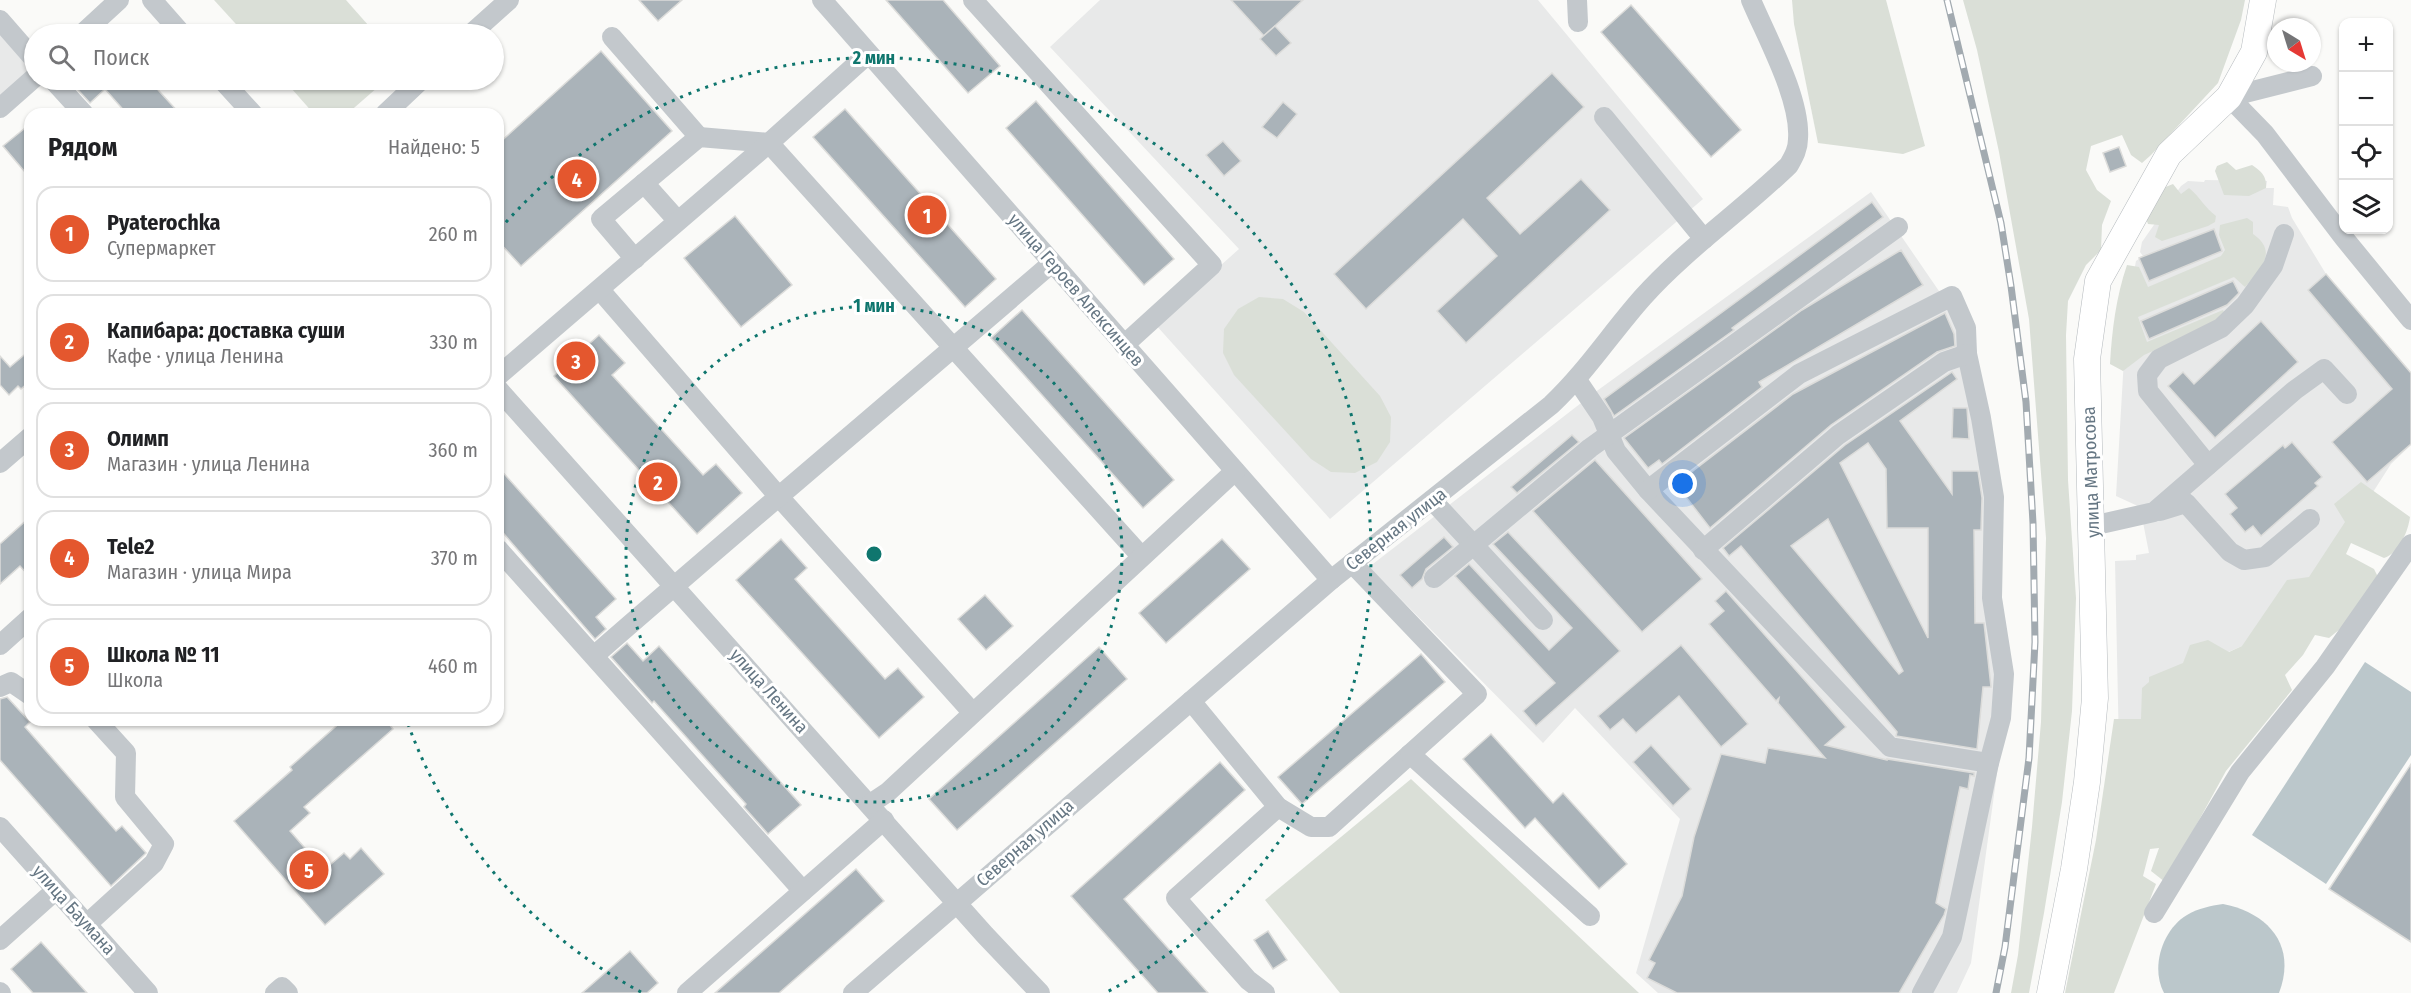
<!DOCTYPE html>
<html lang="ru">
<head>
<meta charset="utf-8">
<style>
	:root { --surface:#fff; --page:#f2f2f2; --text:#202124; --muted:#757577; --line:#e0e0e0; --accent:#e4572e }
	body { margin:0; font-family:"Fira Sans Condensed",sans-serif; background:var(--page); color:var(--text) }
	.controls { position:absolute; right:18px; top:18px; display:grid; overflow:hidden; border-radius:12px; box-shadow:0 2px 4px #0004 }
	.controls button { width:54px; height:54px; display:grid; place-items:center; padding:0; border:0; border-bottom:2px solid var(--line); background:var(--surface); color:var(--text); font:30px sans-serif }
	.compass { position:absolute; left:2267px; top:18px; width:54px; height:54px; border-radius:50%; background:var(--surface); box-shadow:0 2px 4px #0004; rotate:142deg }
	.you { position:absolute; left:1683px; top:484px; width:21px; height:21px; margin:-15px; border:4px solid #fff; border-radius:50%; background:#1a73e8; box-shadow:0 0 0 9px #1a73e833 }
	.badge { display:grid; place-items:center; width:39px; height:39px; border-radius:50%; background:var(--accent); color:#fff; font-size:20px; font-weight:700 }
	.pin { position:absolute; translate:-50% -50%; border:3px solid #fff; box-shadow:0 2px 6px #0006 }
	.list { margin:0; padding:0; list-style:none }
	h2 { display:flex; justify-content:space-between; align-items:center; height:78px; margin:0; padding:0 24px; font-size:26px }
	h2 small { font-size:20px; font-weight:400; color:var(--muted) }
	.list li { display:grid; grid-template-columns:39px 1fr auto; gap:18px; align-items:center; box-sizing:border-box; height:96px; margin:0 12px 12px; padding:0 12px; border:2px solid var(--line); border-radius:18px }
	.list b { display:block; font-size:22px; white-space:nowrap }
	.list p { margin:0; font-size:20px; white-space:nowrap; color:var(--muted) }
	.list em { font-size:20px; font-style:normal; color:var(--muted) }
	.icon { flex:none; width:33px; height:33px; fill:none; stroke:currentColor; stroke-width:2; stroke-linecap:round; stroke-linejoin:round }
	.map { position:relative; flex:none; width:2411px; height:993px; overflow:hidden }
	.search { position:absolute; background:var(--surface); box-shadow:0 2px 4px #0004; left:24px; top:24px; width:480px; height:66px; display:flex; align-items:center; gap:15px; box-sizing:border-box; padding:0 21px; border-radius:33px; color:var(--muted); font-size:22px }
	.panel { position:absolute; background:var(--surface); box-shadow:0 2px 4px #0004; left:24px; top:108px; width:480px; height:618px; border-radius:18px }
	.map>svg:first-child { display:block }
	.built { fill:#e8e9e9 }
	.green { fill:#dadfd7 }
	.water { fill:#bbc7cb }
	.building { fill:#aab3b9; stroke:#dcdcda; stroke-width:1.5; fill-rule:evenodd }
	.lines { fill:none; stroke-linecap:round; stroke-linejoin:round }
	.major-casing { stroke:#b5babe; stroke-width:27 }
	.minor { stroke:#c3c8cc; stroke-width:20 }
	.major { stroke:#fff; stroke-width:26 }
	.rail-casing { stroke:#a2aab0; stroke-width:7 }
	.rail { stroke:#fff; stroke-width:4.5; stroke-dasharray:14; stroke-linecap:butt }
	.ring { fill:none; stroke:#0f766e; stroke-width:3; stroke-dasharray:3 6 }
	.labels { text-anchor:middle; stroke-width:6; stroke-linejoin:round; paint-order:stroke }
	.street-label { font-size:18px; fill:#657683; stroke:#fff }
	.centre { fill:#0f766e; stroke:#fff; stroke-width:3 }
	.ring-label { font-size:18px; text-anchor:middle; font-weight:bold; fill:#0f766e; stroke:#fff; stroke-width:6; stroke-linejoin:round; paint-order:stroke }
</style>
</head>
<body>
<div class="map">
<svg width="2411" height="993" viewBox="0 0 2411 993">
	<rect width="100%" height="100%" fill="#fafaf8"/>
	<g class="built">
		<polygon points="1100,0 1538,0 1703,199 1330,519 1155,324 1239,249 1050,47"/>
		<polygon points="0,28 34,68 0,97"/>
		<polygon points="2205,180 2267,181 2266,188 2274,188 2273,205 2288,207 2292,218 2326,274 2411,373 2411,445 2391,464 2352,525 2256,656 2242,646 2224,654 2149,724 2119,749 2115,561 2136,560 2136,555 2149,553 2140,507 2116,496 2127,307 2136,261 2143,256 2140,252 2142,242 2181,186 2188,181 2204,182"/>
		<polygon points="1871,192 1976,345 2010,678 1971,963 1957,993 1658,993 1636,973 1680,819 1575,708 1543,743 1369,567 1594,393"/>
	</g>
	<g class="green">
		<polygon points="214,0 346,0 376,34 245,34"/>
		<polygon points="1792,0 1886,0 1925,146 1903,154 1818,143 1794,24"/>
		<polygon points="1963,0 2245,0 2241,20 2218,83 2151,155 2142,163 2131,155 2122,135 2091,146 2086,170 2097,190 2111,201 2102,225 2101,250 2086,265 2068,301 2066,335 2068,480 2076,598 2072,711 2062,802 2044,913 2029,993 2011,993 2018,955 2032,827 2041,722 2046,538 2029,319 1999,152 1977,50"/>
		<polygon points="284,80 386,80 347,114 314,114"/>
		<path d="M2227,162L2236,170L2252,165C2261,171 2267,176 2266,188L2249,196L2224,195L2215,171L2217,166Z"/>
		<path d="M2173,184L2181,194L2189,188C2200,197 2205,208 2216,216L2215,222L2208,226L2162,241L2155,237L2159,225L2148,224L2145,216L2163,188Z"/>
		<path d="M2247,218L2253,222V234C2279,252 2260,270 2245,287L2234,277L2138,317L2147,342L2223,310L2225,314L2220,321L2144,355L2123,371L2110,364C2112,330 2116,297 2127,265L2139,267L2148,287L2221,256L2225,250L2219,235L2220,225Z"/>
		<polygon points="1259,297 1283,299 1304,312 1380,396 1391,417 1390,442 1377,462 1355,473 1331,472 1311,459 1234,375 1223,353 1224,329 1238,309"/>
		<path d="M2361,482L2410,517C2408,532 2399,553 2384,558L2351,543L2346,554L2374,569L2378,577L2345,625L2329,638L2315,635L2303,655L2285,675L2292,690L2226,771L2165,882L2151,871L2159,848L2150,849L2143,876L2156,884L2114,993H2065L2096,840L2114,719H2141L2142,688L2149,682V677L2183,663L2190,645L2208,640L2229,652L2242,646L2287,580L2309,577L2345,522L2334,504Z"/>
		<polygon points="1411,779 1639,993 1340,993 1265,900"/>
	</g>
	<g class="water">
		<polygon points="2365,662 2411,692 2411,755 2326,884 2252,835"/>
		<path d="M2223,904C2269,913 2297,946 2279,993H2164C2150,967 2163,929 2187,915C2199,908 2210,906 2223,904Z"/>
	</g>
	<g class="building">
		<polygon points="639,0 682,0 658,21"/>
		<polygon points="886,0 943,0 1000,66 968,93"/>
		<polygon points="1231,0 1303,0 1264,36"/>
		<polygon points="1631,5 1741,130 1711,157 1601,32"/>
		<polygon points="1275,26 1291,43 1276,56 1260,39"/>
		<polygon points="601,51 672,131 521,266 498,241 498,144"/>
		<polygon points="1552,73 1584,107 1487,198 1520,234 1581,179 1610,210 1466,343 1437,311 1497,256 1463,219 1366,309 1334,274"/>
		<polygon points="69,80 149,80 180,114 127,114 105,89 90,103"/>
		<polygon points="1036,101 1174,259 1144,285 1006,128"/>
		<polygon points="1283,102 1297,114 1277,138 1262,127"/>
		<polygon points="845,109 996,279 965,307 813,137"/>
		<polygon points="30,124 30,178 3,146"/>
		<polygon points="1223,141 1241,161 1224,176 1206,155"/>
		<polygon points="2119,147 2126,166 2110,172 2103,153"/>
		<polygon points="1872,202 1883,217 1732,328 1734,330 1614,416 1604,399"/>
		<polygon points="735,216 792,285 741,327 684,258"/>
		<polygon points="2214,229 2222,251 2149,281 2139,258"/>
		<polygon points="1901,250 1923,285 1759,382 1762,387 1662,464 1659,460 1648,468 1624,438 1802,310"/>
		<polygon points="2326,274 2411,373 2411,444 2367,482 2332,442 2392,389 2308,290"/>
		<polygon points="2233,281 2239,293 2227,305 2149,339 2141,321"/>
		<polygon points="1022,310 1174,480 1143,508 991,338"/>
		<polygon points="1945,313 1954,334 1955,346 1937,352 1831,425 1710,528 1676,484 1793,394"/>
		<polygon points="2261,321 2298,362 2215,438 2168,386 2183,372 2194,384"/>
		<polygon points="599,335 625,363 612,375 703,475 716,464 742,493 697,534 554,376"/>
		<polygon points="30,350 30,381 21,389 18,386 9,395 0,385 0,356 10,367"/>
		<path d="M1952,372L1957,379L1900,421L1952,494V471H1978L1982,498L1981,530H1974L1975,623H1984L1991,687H1983L1977,749L1896,736L1897,732L1741,546L1729,556L1723,548L1845,445ZM1868,443L1886,469L1887,528H1928V638L1840,463ZM1828,519L1903,671L1899,674L1791,546Z"/>
		<polygon points="1953,408 1967,408 1969,439 1952,438"/>
		<polygon points="1572,435 1579,442 1517,493 1511,487"/>
		<polygon points="2292,442 2322,477 2315,483 2318,486 2261,536 2253,526 2245,532 2230,514 2237,508 2225,494 2283,445 2285,448"/>
		<polygon points="1595,460 1702,579 1642,632 1533,511"/>
		<polygon points="498,467 616,599 596,617 606,629 595,639 498,527"/>
		<polygon points="30,517 30,577 20,566 0,584 0,544"/>
		<polygon points="1508,532 1620,651 1536,726 1523,711 1555,683 1455,576 1469,564 1549,650 1572,628 1493,544"/>
		<polygon points="1444,537 1453,547 1426,569 1422,579 1412,588 1400,575"/>
		<polygon points="781,539 807,568 795,579 885,679 898,668 924,697 879,738 736,580"/>
		<polygon points="1222,539 1250,569 1166,643 1139,613"/>
		<polygon points="1726,591 1846,727 1825,745 1887,760 1887,759 1974,773 1974,776 1970,775 1968,789 1960,787 1936,903 1946,909 1944,915 1899,993 1677,993 1647,978 1655,963 1649,960 1682,896 1694,837 1721,754 1765,763 1768,748 1825,758 1778,703 1779,698 1776,701 1709,624 1724,611 1715,601"/>
		<polygon points="985,595 1013,626 986,650 958,619"/>
		<polygon points="627,643 643,661 659,646 801,805 768,834 744,807 746,804 654,701 652,703 611,657"/>
		<polygon points="1681,645 1748,724 1721,747 1679,696 1636,733 1623,719 1610,730 1598,716"/>
		<polygon points="1099,647 1127,679 957,830 929,799"/>
		<polygon points="1421,654 1445,682 1302,804 1278,777"/>
		<polygon points="7,697 30,722 25,727 116,831 122,826 146,853 111,886 0,760 0,699"/>
		<polygon points="343,720 386,720 393,729 304,807 310,813 290,831 324,870 344,853 350,859 361,848 384,874 325,925 234,821 292,770 290,767"/>
		<polygon points="1491,734 1553,803 1563,793 1627,864 1599,889 1535,818 1525,828 1463,759"/>
		<polygon points="1651,745 1691,789 1673,806 1633,762"/>
		<polygon points="1220,762 1245,790 1124,899 1208,993 1158,993 1071,896"/>
		<polygon points="2411,764 2411,942 2329,889"/>
		<polygon points="856,869 884,901 779,993 715,993"/>
		<polygon points="1268,931 1287,960 1273,969 1254,940"/>
		<polygon points="41,942 87,993 33,993 11,969"/>
		<polygon points="630,951 658,983 647,993 582,993"/>
	</g>
	<g class="lines">
		<g class="major-casing">
			<polyline id="major" points="2050,993 2074,869 2087,782 2095,698 2087,359 2098,281 2169,154 2229,97 2254,52 2263,0"/>
		</g>
		<g class="minor">
			<polyline points="152,0 182,34"/>
			<polyline points="822,0 1331,580"/>
			<polyline points="973,0 1212,265 1124,345"/>
			<polyline points="1577,0 1578,22"/>
			<polyline points="0,20 34,59"/>
			<polyline points="82,34 119,0"/>
			<polyline points="471,34 509,0"/>
			<polyline points="612,37 699,137"/>
			<polyline points="2312,76 2229,97 2265,134 2344,238 2411,320"/>
			<polyline points="53,80 84,114"/>
			<polyline points="222,80 253,114"/>
			<polyline points="0,108 34,78"/>
			<polyline points="385,114 421,80"/>
			<polyline points="1604,117 1704,239"/>
			<polyline points="644,183 677,220"/>
			<polyline points="635,259 601,219 699,137 769,143 1141,556"/>
			<polyline points="600,290 780,498 972,712"/>
			<polyline points="498,376 769,143 868,54"/>
			<polyline points="1577,380 1602,417 1616,451 1648,490 1890,747 1989,763"/>
			<polyline points="498,389 985,935 1040,993"/>
			<polyline points="0,463 30,437"/>
			<polyline points="2208,465 2148,391 2147,375 2159,359 2221,328 2245,305 2273,266 2284,234"/>
			<polyline points="1648,490 1799,374 1952,296 1966,328 1967,354 1981,418 1994,497 1992,598 2004,674 2001,718 1989,763 1952,937 1922,993"/>
			<polyline points="1432,500 1543,620"/>
			<polyline points="2160,511 2186,503 2230,552 2244,560 2265,557 2310,519"/>
			<polyline points="2092,526 2154,512 2295,390 2324,369 2347,394"/>
			<polyline points="498,549 803,891"/>
			<polyline points="1703,550 1838,435 1944,362 1967,354"/>
			<polyline points="1434,578 1590,448 1898,227"/>
			<polyline points="0,645 30,618"/>
			<path d="M595,655C746,523 900,394 1052,263"/>
			<polyline points="0,687 11,682 30,695"/>
			<polyline points="1191,701 1278,807 1311,827 1329,827 1477,694 1352,563"/>
			<polyline points="1410,754 1590,916"/>
			<polyline points="870,804 888,792 1235,471"/>
			<polyline points="0,827 148,993"/>
			<polyline points="2154,913 2240,772 2325,667 2411,544"/>
			<polyline points="87,924 154,863 164,844 125,797 126,753 96,720"/>
			<polyline points="0,940 56,890"/>
			<polyline points="0,992 1,993"/>
			<polyline points="275,993 282,987 288,993"/>
			<polyline points="687,993 884,820"/>
			<path d="M853,993L1331,580L1551,405C1587,371 1611,333 1643,297C1687,248 1742,211 1789,165C1794,156 1798,149 1798,139C1801,99 1767,38 1751,0"/>
			<polyline points="1265,993 1248,980 1176,898 1278,807"/>
		</g>
		<use href="#major" class="major"/>
		<g class="rail-casing">
			<polyline id="rail" points="1947,0 2001,223 2011,286 2026,402 2033,523 2035,642 2029,758 2005,947 1996,993"/>
		</g>
		<use href="#rail" class="rail"/>
	</g>
	<g class="ring">
		<circle cx="874" cy="554" r="248"/>
		<path d="M641 992A496 496 0 0 1 408 724M500 229A496 496 0 1 1 1107 992"/>
	</g>
	<g class="labels">
		<g class="street-label">
			<text transform="translate(1076 290) rotate(49)" y="6">улица Героев Алексинцев</text>
			<text transform="translate(2091 472) rotate(-92)" y="6">улица Матросова</text>
			<text transform="translate(1396 529) rotate(-38)" y="6">Северная улица</text>
			<text transform="translate(769 691) rotate(48)" y="6">улица Ленина</text>
			<text transform="translate(1025 843) rotate(-41)" y="6">Северная улица</text>
			<text transform="translate(74 910) rotate(48)" y="6">улица Баумана</text>
		</g>
	</g>
	<circle cx="874" cy="554" r="9" class="centre"/>
	<g class="ring-label">
		<text x="874" y="64">2 мин</text>
		<text x="874" y="312">1 мин</text>
	</g>
</svg>
<div class="controls">
<button>+</button>
<button>−</button>
<button><svg class="icon" aria-label="locate" viewBox="0 0 24 24"><circle cx="12" cy="12" r="6"/><path d="M12 2v4M12 18v4M2 12h4M18 12h4"/></svg></button>
<button><svg class="icon" aria-label="layers" viewBox="0 0 24 24"><path d="M12 4l9 5-9 5-9-5zM3 14l9 5 9-5"/></svg></button>
</div>
<svg class="compass" viewBox="-18 -18 36 36"><path d="M0-13l5 13h-10z" fill="#e53935"/><path d="M0 13l5-13h-10z" fill="#757577"/></svg>
<div class="you"></div>
<div class="pin badge" style="left:927px;top:215px">1</div>
<div class="pin badge" style="left:658px;top:482px">2</div>
<div class="pin badge" style="left:576px;top:361px">3</div>
<div class="pin badge" style="left:577px;top:179px">4</div>
<div class="pin badge" style="left:309px;top:870px">5</div>
<div class="search"><svg class="icon" aria-label="search" viewBox="0 0 24 24"><circle cx="10" cy="10" r="6"/><path d="M15 15l6 6"/></svg>Поиск</div>
<section class="panel">
<h2>Рядом<small>Найдено: 5</small></h2>
<ul class="list">
<li><span class="badge">1</span><div><b>Pyaterochka</b><p>Супермаркет</p></div><em>260 m</em></li>
<li><span class="badge">2</span><div><b>Капибара: доставка суши</b><p>Кафе · улица Ленина</p></div><em>330 m</em></li>
<li><span class="badge">3</span><div><b>Олимп</b><p>Магазин · улица Ленина</p></div><em>360 m</em></li>
<li><span class="badge">4</span><div><b>Tele2</b><p>Магазин · улица Мира</p></div><em>370 m</em></li>
<li><span class="badge">5</span><div><b>Школа № 11</b><p>Школа</p></div><em>460 m</em></li>
</ul>
</section>
</div>
</body>
</html>
